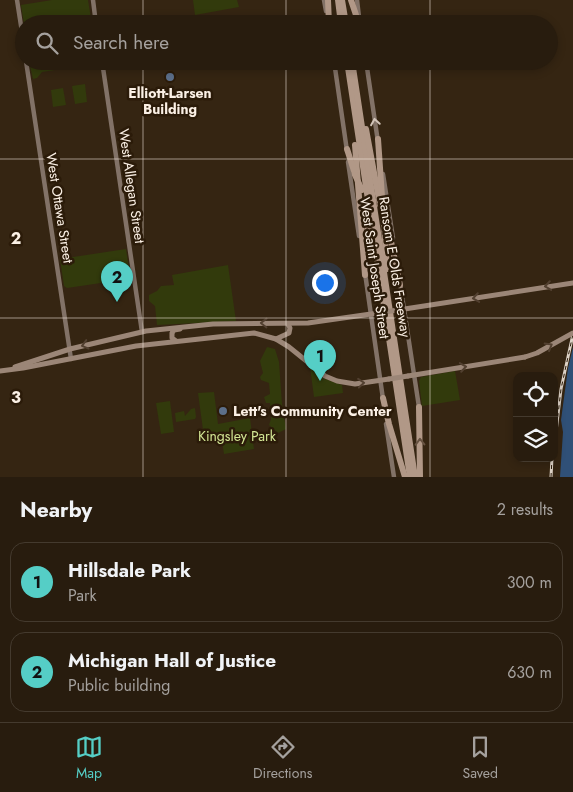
<!DOCTYPE html>
<html lang="en">
<head>
<meta charset="utf-8">
<style>
	:root { --surface:#281c0e; --page:#302517; --text:#f1f3f6; --muted:#a5a19e; --line:#443a2e; --accent:#55cec6 }
	body { margin:0; font-family:Jost,sans-serif; background:var(--page); color:var(--text) }
	.controls { position:absolute; right:15px; bottom:15px; display:grid; overflow:hidden; border-radius:10px; box-shadow:0 2px 8px #0003 }
	.controls button { width:45px; height:45px; display:grid; place-items:center; padding:0; border:0; border-bottom:1px solid var(--line); background:var(--surface); color:var(--text); font:25px sans-serif }
	.you { position:absolute; left:324px; top:282px; width:18px; height:18px; margin:-12px; border:4px solid #fff; border-radius:50%; background:#1a73e8; box-shadow:0 0 0 8px #1a73e833 }
	.badge { display:grid; place-items:center; width:32px; height:32px; border-radius:50%; background:var(--accent); color:#111; font-size:16px; font-weight:700 }
	.pin { position:absolute; translate:-50% -41px; filter:drop-shadow(0 1px 2px #0008) }
	.pin::after { content:''; position:absolute; top:26px; width:18px; height:15px; background:inherit; clip-path:polygon(0 0,100% 0,50% 100%) }
	.list { margin:0; padding:0; list-style:none }
	h2 { display:flex; justify-content:space-between; align-items:center; height:65px; margin:0; padding:0 20px; font-size:21px }
	h2 small { font-size:16px; font-weight:400; color:var(--muted) }
	.list li { display:grid; grid-template-columns:32px 1fr auto; gap:15px; align-items:center; box-sizing:border-box; height:80px; margin:0 10px 10px; padding:0 10px; border:1px solid var(--line); border-radius:15px }
	.list b { display:block; font-size:19px; white-space:nowrap }
	.list p { margin:0; font-size:16px; white-space:nowrap; color:var(--muted) }
	.list em { font-size:16px; font-style:normal; color:var(--muted) }
	.icon { flex:none; width:28px; height:28px; fill:none; stroke:currentColor; stroke-width:2; stroke-linecap:round; stroke-linejoin:round }
	.map { position:relative; flex:none; width:573px; height:477px; overflow:hidden }
	.search { position:absolute; background:var(--surface); box-shadow:0 2px 8px #0003; left:15px; right:15px; top:15px; height:55px; display:flex; align-items:center; gap:12px; box-sizing:border-box; padding:0 18px; border-radius:28px; color:var(--muted); font-size:19px }
	.sheet { height:245px; background:var(--surface) }
	nav { display:flex; justify-content:space-around; align-items:center; box-sizing:border-box; height:70px; border-top:1px solid var(--line); background:var(--surface); font-size:14px; color:var(--muted) }
	nav a { display:grid; justify-items:center; gap:2px }
	nav .on { color:var(--accent) }
	.map>svg:first-child { display:block }
	.green { fill:#323a0c }
	.water { fill:#305077 }
	.lines { fill:none; stroke-linecap:round; stroke-linejoin:round }
	.secondary { stroke:#827267; stroke-width:4.5 }
	.primary { stroke:#9b8677; stroke-width:5 }
	.motorway { stroke:#b19887; stroke-width:6 }
	.rail-casing { stroke:#ddd2c6; stroke-width:3 }
	.rail { stroke:#2b1b09; stroke-width:1; stroke-dasharray:4; stroke-linecap:butt }
	.primary-bridge { stroke:#9b8677; stroke-width:5 }
	.motorway-bridge { stroke:#b19887; stroke-width:6 }
	.oneway { stroke:#d1c4b9 }
	.oneway2 { stroke:#524030 }
	.oneway3 { stroke:#675342 }
	.grid { fill:none; stroke:#fbf0e5; stroke-width:1; stroke-opacity:0.55 }
	.service-dot { fill:#5c6f8a; stroke:#2b1b09; stroke-width:2 }
	.labels { text-anchor:middle; stroke-width:5; stroke-linejoin:round; paint-order:stroke }
	.poi-label { font-size:14px; font-weight:bold; fill:#fbf0e5; stroke:#2b1b09 }
	.street-label { font-size:14px; fill:#fbf0e5; stroke:#2b1b09 }
	.park-label { font-size:14px; fill:#d3e694; stroke:#2b1b09 }
	.grid-label { font-size:16px; text-anchor:middle; font-weight:bold; fill:#fbf0e5; stroke:#2b1b09; stroke-width:5; stroke-linejoin:round; paint-order:stroke }
</style>
</head>
<body>
<div class="map">
<svg width="573" height="477" viewBox="0 0 573 477">
	<rect width="100%" height="100%" fill="#352512"/>
	<g class="green">
		<polygon points="52,0 88,0 92,24 24,24 21,5"/>
		<polygon points="193,0 237,0 239,7 195,15"/>
		<polygon points="32,61 97,61 99,68 94,69 88,65 42,72 37,78 33,79 30,66"/>
		<polygon points="85,84 87,102 75,104 72,86"/>
		<polygon points="63,88 66,105 53,107 51,90"/>
		<polygon points="126,249 130,276 128,279 67,288 64,286 60,259"/>
		<polygon points="228,265 236,321 157,325 155,306 149,301 149,295 157,291 161,286 174,285 172,275"/>
		<polygon points="267,347 275,349 279,362 282,404 286,429 278,433 269,425 271,419 270,403 266,403 264,397 270,394 269,383 261,380 260,377 263,373 260,361"/>
		<polygon points="310,367 320,377 342,385 343,393 314,397"/>
		<polygon points="455,371 460,400 422,406 419,381 421,377"/>
		<polygon points="214,392 218,424 250,418 254,449 224,454 221,435 204,437 198,393"/>
		<polygon points="170,401 174,432 161,434 156,403"/>
		<polygon points="195,408 196,417 195,419 176,422 175,413 184,411 185,416 191,409"/>
	</g>
	<polygon class="water" points="573,347 573,477 560,477 563,432 561,420 568,368"/>
	<g class="lines">
		<g class="secondary">
			<polyline points="17,0 24,45"/>
			<polyline points="93,0 96,24"/>
			<polyline points="324,0 326,11"/>
			<polyline points="357,0 359,17"/>
			<polyline points="26,61 71,359"/>
			<polyline points="102,61 142,332"/>
			<polyline points="334,61 347,151"/>
			<polyline points="366,61 378,142"/>
			<polyline points="348,162 359,236"/>
			<polyline points="383,174 393,238"/>
			<polyline points="365,273 383,399"/>
			<polyline points="400,283 419,407"/>
			<polyline points="386,424 394,477"/>
		</g>
		<g class="primary">
			<polyline points="398,310 573,283"/>
			<polyline points="276,339 289,333 290,328 288,324"/>
			<polyline points="176,341 172,338 172,333 174,330 180,329"/>
			<polyline points="15,367 70,349 146,331 213,324 308,323 378,313"/>
			<polyline points="0,371 23,368 136,346 254,333 276,339 289,347 325,376 337,381 355,384 389,379"/>
			<polyline points="408,376 525,357"/>
		</g>
		<g class="motorway">
			<polyline points="328,0 329,24"/>
			<polyline points="338,0 341,24"/>
			<polyline points="342,0 346,24"/>
			<polyline points="351,0 359,24"/>
			<polyline points="347,61 410,477"/>
			<polyline points="352,61 415,477"/>
			<polyline points="366,129 380,205"/>
			<polyline points="378,139 387,269"/>
			<polyline points="355,145 365,275"/>
			<polyline points="347,149 355,174"/>
			<polyline points="367,225 371,250"/>
			<polyline points="388,227 400,285"/>
			<polyline points="383,398 389,424 405,477"/>
			<polyline points="419,407 420,477"/>
		</g>
		<g class="rail-casing">
			<g id="rail">
				<polyline points="554,449 561,389 573,334"/>
				<polyline points="551,477 552,458"/>
			</g>
		</g>
		<use href="#rail" class="rail"/>
		<g class="primary-bridge">
			<polyline points="378,313 398,310"/>
			<polyline points="525,357 537,353 573,333"/>
			<polyline points="389,379 408,376"/>
		</g>
		<g class="motorway-bridge">
			<polyline points="355,175 362,190"/>
			<polyline points="382,211 388,227"/>
		</g>
	</g>
	<defs><path id="oneway-chevron" d="M-2-3.5L2.5 0L-2 3.5" fill="none" stroke-width="1.6" stroke-linecap="round" stroke-linejoin="round" transform="scale(1.25)"/></defs>
	<use class="oneway" href="#oneway-chevron" transform="translate(375 122) rotate(-99)"/>
	<g class="oneway2">
		<use href="#oneway-chevron" transform="translate(548 286) rotate(171)"/>
		<use href="#oneway-chevron" transform="translate(476 298) rotate(171)"/>
		<use href="#oneway-chevron" transform="translate(264 323) rotate(-179)"/>
		<use href="#oneway-chevron" transform="translate(85 345) rotate(165)"/>
		<use href="#oneway-chevron" transform="translate(549 346) rotate(-30)"/>
		<use href="#oneway-chevron" transform="translate(463 367) rotate(-9)"/>
		<use href="#oneway-chevron" transform="translate(361 383) rotate(-5)"/>
	</g>
	<use class="oneway3" href="#oneway-chevron" transform="translate(420 442) rotate(-91)"/>
	<path class="grid" d="M143,0V24M286,0V24M430,0V24M143,61V477M286,61V477M430,61V477M0,159H573M0,318H573"/>
	<g class="service-dot">
		<circle cx="170" cy="77" r="5"/>
		<circle cx="223" cy="411" r="5"/>
	</g>
	<g class="labels">
		<g class="poi-label">
			<text x="170" y="98">Elliott-Larsen<tspan x="170" dy="16">Building</tspan></text>
			<text x="233" y="416" text-anchor="start">Lett's Community Center</text>
		</g>
		<g class="street-label">
			<text transform="translate(132 186) rotate(82)" y="5">West Allegan Street</text>
			<text transform="translate(60 208) rotate(81)" y="5">West Ottawa Street</text>
			<text transform="translate(395 267) rotate(81)" y="5">Ransom E Olds Freeway</text>
			<text transform="translate(375 268) rotate(82)" y="5">West Saint Joseph Street</text>
		</g>
		<g class="park-label">
			<text x="237" y="441">Kingsley Park</text>
		</g>
	</g>
	<g class="grid-label">
		<text x="16" y="244">2</text>
		<text x="16" y="403">3</text>
	</g>
</svg>
<div class="controls">
<button><svg class="icon" aria-label="locate" viewBox="0 0 24 24"><circle cx="12" cy="12" r="6"/><path d="M12 2v4M12 18v4M2 12h4M18 12h4"/></svg></button>
<button><svg class="icon" aria-label="layers" viewBox="0 0 24 24"><path d="M12 4l9 5-9 5-9-5zM3 14l9 5 9-5"/></svg></button>
</div>
<div class="you"></div>
<div class="pin badge" style="left:320px;top:381px">1</div>
<div class="pin badge" style="left:117px;top:302px">2</div>
<div class="search"><svg class="icon" aria-label="search" viewBox="0 0 24 24"><circle cx="10" cy="10" r="6"/><path d="M15 15l6 6"/></svg>Search here</div>
</div>
<section class="sheet">
<h2>Nearby<small>2 results</small></h2>
<ul class="list">
<li><span class="badge">1</span><div><b>Hillsdale Park</b><p>Park</p></div><em>300 m</em></li>
<li><span class="badge">2</span><div><b>Michigan Hall of Justice</b><p>Public building</p></div><em>630 m</em></li>
</ul>
</section>
<nav>
<a class="on"><svg class="icon" aria-label="map" viewBox="0 0 24 24"><path d="M3 6l6-2 6 2 6-2v14l-6 2-6-2-6 2zM9 4v14M15 6v14"/></svg>Map</a>
<a><svg class="icon" aria-label="directions" viewBox="0 0 24 24"><path d="M12 3l9 9-9 9-9-9zM9 14v-3h6M13 9l2 2-2 2"/></svg>Directions</a>
<a><svg class="icon" aria-label="saved" viewBox="0 0 24 24"><path d="M7 4h10v16l-5-4-5 4z"/></svg>Saved</a>
</nav>
</body>
</html>
